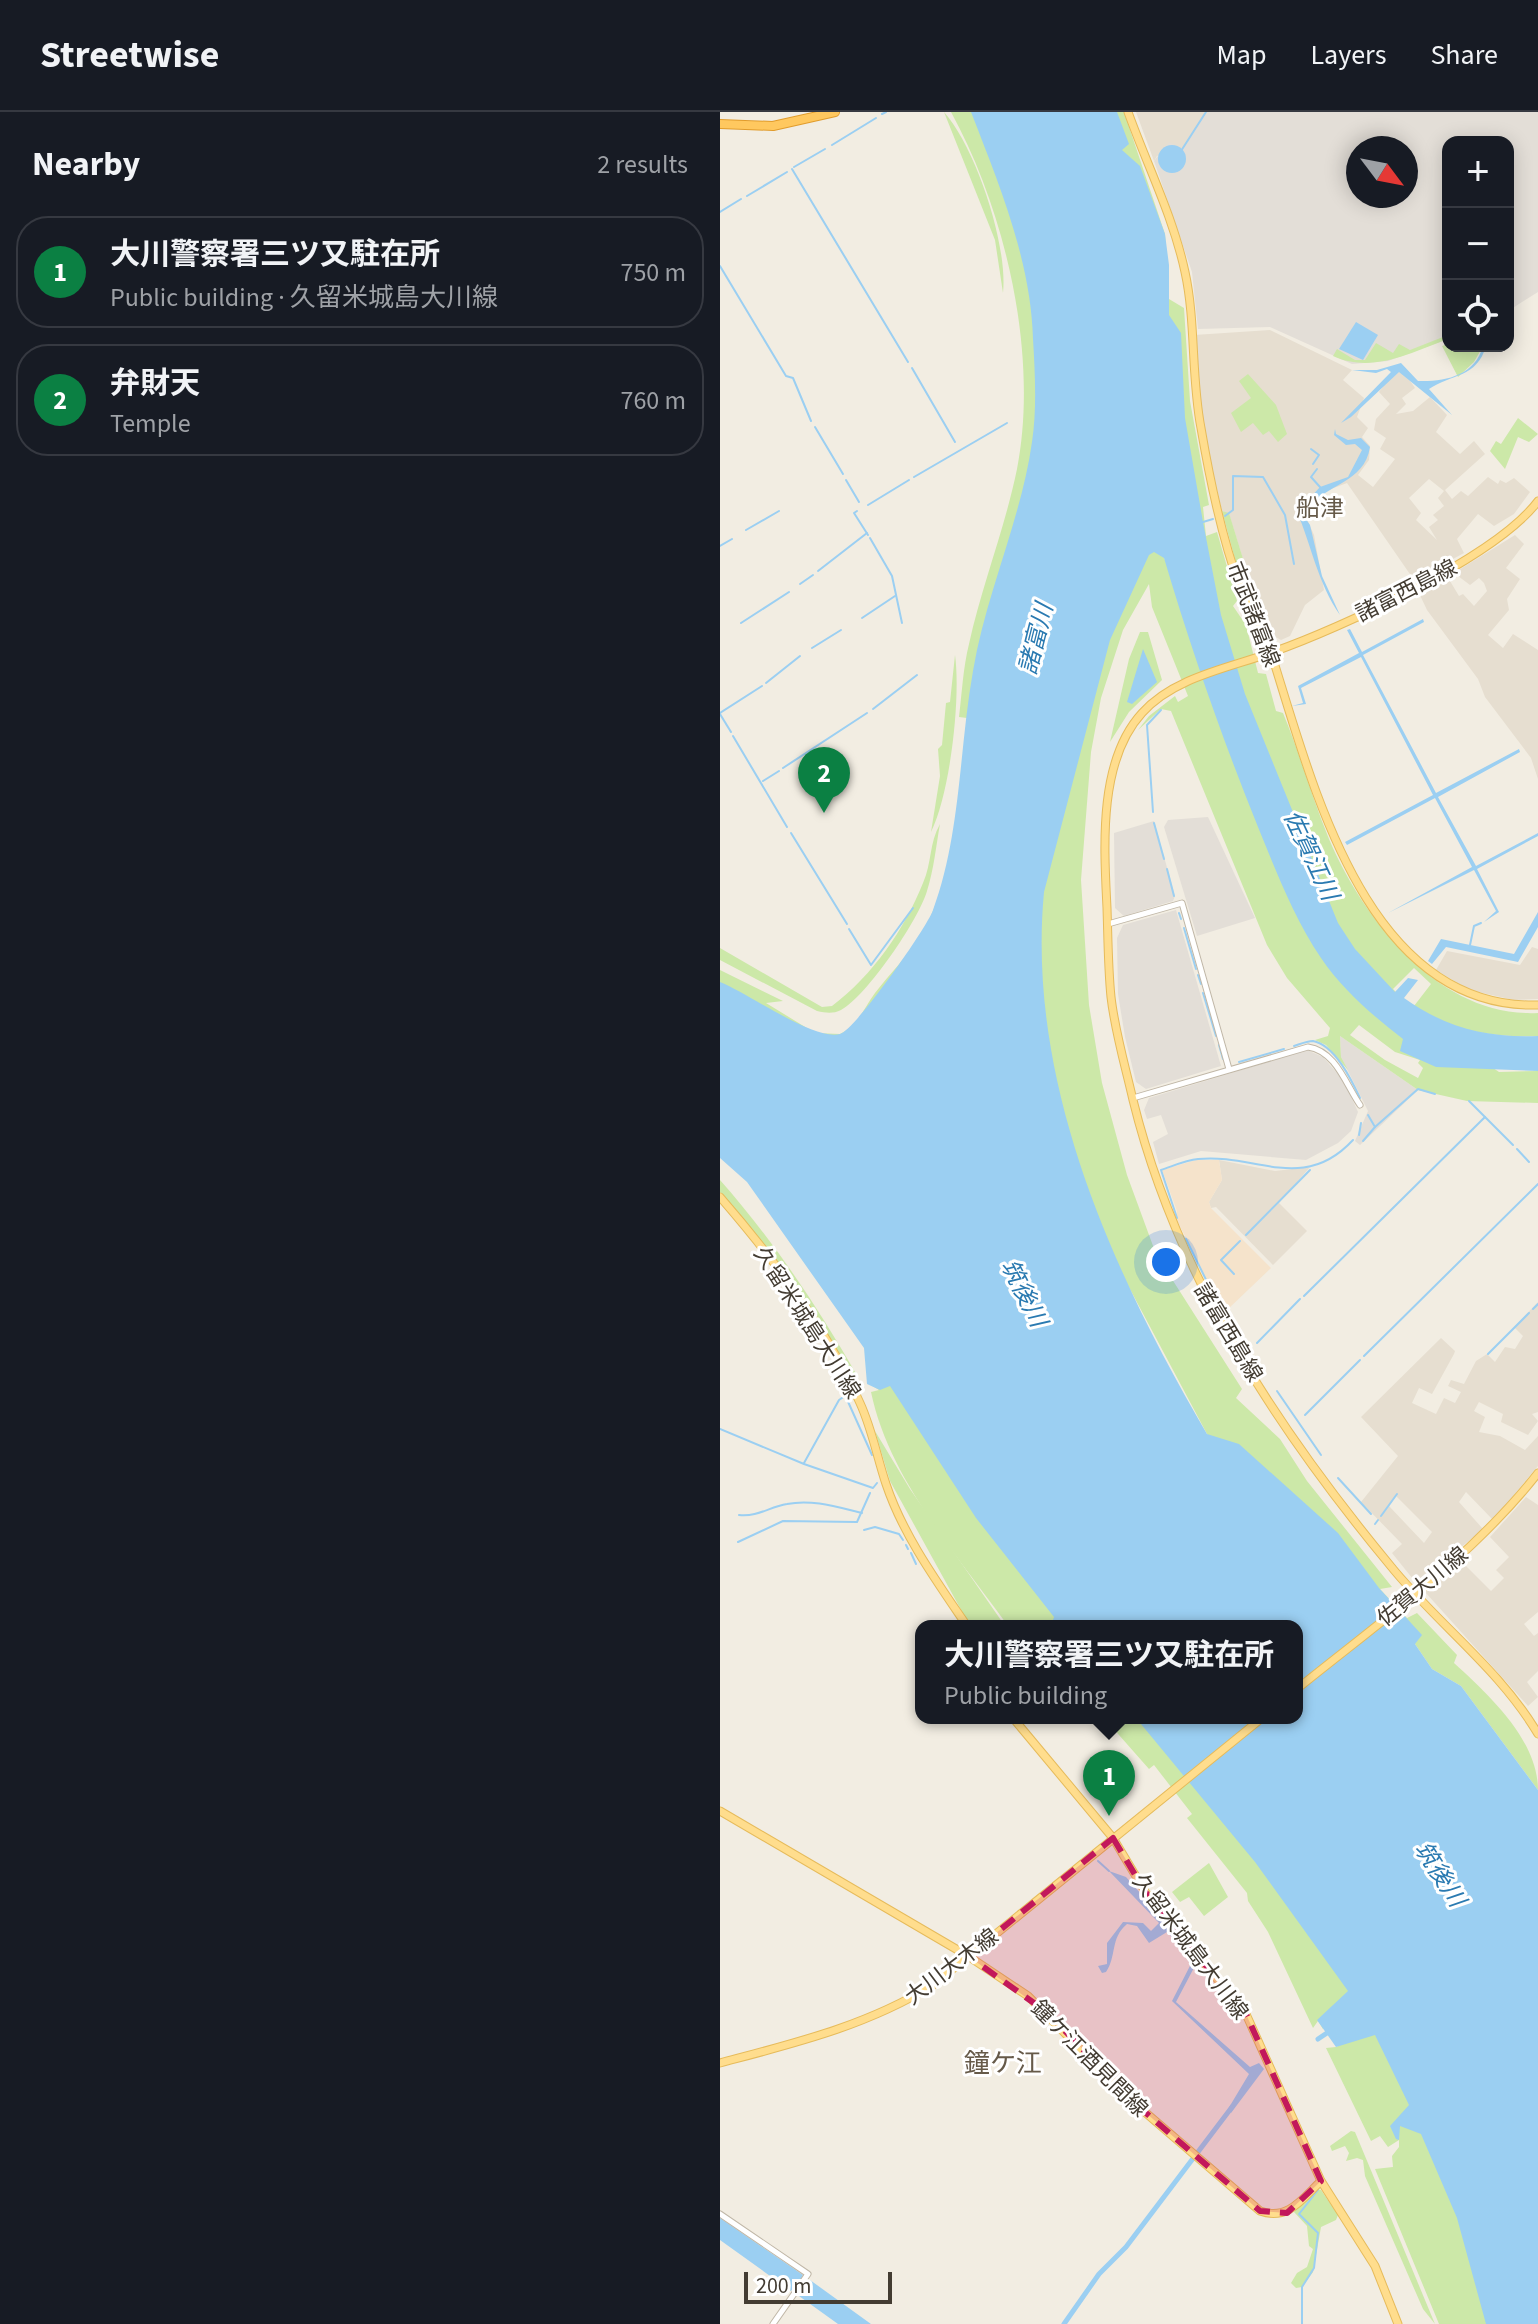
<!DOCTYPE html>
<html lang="en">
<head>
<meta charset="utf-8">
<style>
	:root { --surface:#171b24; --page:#20242c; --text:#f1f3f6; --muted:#9ea1a6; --line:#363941; --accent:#0b8043 }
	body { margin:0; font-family:"Source Sans 3","Noto Sans JP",sans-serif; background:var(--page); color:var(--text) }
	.controls { position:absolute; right:24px; top:24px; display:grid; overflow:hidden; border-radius:16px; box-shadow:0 4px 20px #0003 }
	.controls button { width:72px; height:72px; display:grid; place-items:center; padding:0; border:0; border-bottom:2px solid var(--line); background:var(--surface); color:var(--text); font:40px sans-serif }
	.compass { position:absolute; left:626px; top:24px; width:72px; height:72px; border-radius:50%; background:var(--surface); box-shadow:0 4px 20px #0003; rotate:122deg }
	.scale { position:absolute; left:24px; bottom:20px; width:148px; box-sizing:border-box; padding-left:8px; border:4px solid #433c32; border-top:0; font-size:22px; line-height:28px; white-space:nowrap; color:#433c32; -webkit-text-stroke:6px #fff; paint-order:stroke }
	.you { position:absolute; left:446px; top:1150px; width:28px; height:28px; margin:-20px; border:6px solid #fff; border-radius:50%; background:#1a73e8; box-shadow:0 0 0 12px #1a73e833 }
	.badge { display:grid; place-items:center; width:52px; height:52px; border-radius:50%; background:var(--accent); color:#fff; font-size:26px; font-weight:700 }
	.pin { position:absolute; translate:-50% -66px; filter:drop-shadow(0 2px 4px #0008) }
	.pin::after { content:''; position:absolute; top:42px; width:28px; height:24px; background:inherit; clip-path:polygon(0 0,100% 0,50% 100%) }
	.popup { position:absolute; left:195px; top:1508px; width:388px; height:104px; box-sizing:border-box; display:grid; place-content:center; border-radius:16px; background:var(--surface); filter:drop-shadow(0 2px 6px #0005); font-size:26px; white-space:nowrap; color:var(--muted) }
	.popup b { font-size:30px; color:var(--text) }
	.popup::after { content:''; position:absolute; left:50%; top:100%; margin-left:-16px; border:16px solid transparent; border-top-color:var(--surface) }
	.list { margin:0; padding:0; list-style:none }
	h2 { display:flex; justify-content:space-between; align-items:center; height:104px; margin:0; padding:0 32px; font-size:34px }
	h2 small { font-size:26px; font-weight:400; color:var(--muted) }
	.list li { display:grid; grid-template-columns:52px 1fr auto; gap:24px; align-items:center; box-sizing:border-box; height:112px; margin:0 16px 16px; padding:0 16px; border:2px solid var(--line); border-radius:32px }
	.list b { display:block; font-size:30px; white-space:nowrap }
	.list p { margin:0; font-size:26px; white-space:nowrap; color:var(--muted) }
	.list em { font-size:26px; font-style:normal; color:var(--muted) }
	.icon { flex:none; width:44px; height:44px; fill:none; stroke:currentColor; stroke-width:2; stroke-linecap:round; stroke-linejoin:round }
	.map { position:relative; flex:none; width:818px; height:2212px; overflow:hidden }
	header { display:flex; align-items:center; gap:48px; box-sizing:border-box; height:112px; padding:0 40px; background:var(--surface); border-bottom:2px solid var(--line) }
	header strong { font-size:38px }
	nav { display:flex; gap:44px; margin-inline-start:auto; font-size:28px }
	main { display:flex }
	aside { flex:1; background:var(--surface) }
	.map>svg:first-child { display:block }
	.residential { fill:#e6ded0; fill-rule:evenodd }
	.commercial { fill:#f5e3cb }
	.industrial { fill:#e3ded7; fill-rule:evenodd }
	.green { fill:#cce8a8; fill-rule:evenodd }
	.water { fill:#9bcff2 }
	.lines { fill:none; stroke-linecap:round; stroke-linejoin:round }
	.stream { stroke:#9bcff2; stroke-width:2 }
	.canal { stroke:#9bcff2; stroke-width:5 }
	.minor-casing { stroke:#c0b7a7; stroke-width:7 }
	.major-casing { stroke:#e6bb5b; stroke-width:9 }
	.highway-casing { stroke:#e19c2c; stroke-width:10 }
	.minor { stroke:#fff; stroke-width:5 }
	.major { stroke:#ffdd8d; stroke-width:7 }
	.highway { stroke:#ffc85f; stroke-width:8 }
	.marked { fill:#c2185b; fill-opacity:0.2; stroke:#c2185b; stroke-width:6; stroke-dasharray:16 10; stroke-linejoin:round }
	.labels { text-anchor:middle; stroke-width:6; stroke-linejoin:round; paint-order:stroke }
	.street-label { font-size:22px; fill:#433c32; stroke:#fff }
	.neighbourhood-label { font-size:24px; fill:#665a49; stroke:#fff }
	.water-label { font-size:24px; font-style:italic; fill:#2a7ab1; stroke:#fff }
	.quarter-label { font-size:26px; fill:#665a49; stroke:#fff }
</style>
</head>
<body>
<header>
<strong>Streetwise</strong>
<nav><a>Map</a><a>Layers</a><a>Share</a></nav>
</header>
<main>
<aside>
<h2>Nearby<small>2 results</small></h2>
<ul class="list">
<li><span class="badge">1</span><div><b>大川警察署三ツ又駐在所</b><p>Public building · 久留米城島大川線</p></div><em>750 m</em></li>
<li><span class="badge">2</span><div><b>弁財天</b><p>Temple</p></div><em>760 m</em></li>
</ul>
</aside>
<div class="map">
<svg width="818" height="2212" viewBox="0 0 818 2212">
	<rect width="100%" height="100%" fill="#f2ede2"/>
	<g class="residential">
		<polygon points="416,0 487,0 463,37 437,44 434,49"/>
		<path d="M550,218L632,258L623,268L644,286L637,305L648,316L642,325L650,334L649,348L638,363L653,375L675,347L660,337L666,326L654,318L656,307L670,292L659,280L674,260L682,257L695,276L682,286L686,292L676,302L693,299L710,285L727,303L716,320L740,342L754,329L765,342L725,378L732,387L741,379L748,384L768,365L778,372L780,368L786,371L794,366L810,380L794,402L774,414L758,402L737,427L744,441L694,468L627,371L603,380L585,403L594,423L604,478L585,493L570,524L561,528L554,524L546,502L539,499L509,402L502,399L483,317L474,223ZM709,367L724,379L718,386L724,394L713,403L718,408L709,415L717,428L696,408L701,401L689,386Z"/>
		<polygon points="795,423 804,432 786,456 800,467 787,487 789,498 768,523 783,536 793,522 818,538 818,667 811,646 765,585 758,567 707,498 698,479 727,464 739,484 743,482 754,494 767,479 764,471 759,466 750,473 734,461"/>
		<polygon points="812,835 818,837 818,887 794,888 749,878 716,858 727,839 800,853"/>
		<polygon points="499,1048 555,1059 590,1055 559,1091 587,1119 553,1153 496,1095 491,1096 489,1090 502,1068"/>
		<path d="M818,1190V1300L812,1302L818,1309L808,1323L781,1310L783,1302L759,1290L754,1299L765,1305L759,1320L780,1324L805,1338L818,1324V1354L773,1408L746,1380L739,1390L763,1417L697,1472L672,1441L682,1432L641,1390L678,1344L641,1305L721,1226L735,1239L734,1242L712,1282L699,1276L692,1291L716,1302L724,1286L735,1291L741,1280L728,1274L731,1268L744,1272L756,1249L767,1242L775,1250L785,1235L795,1237L803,1224L794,1215ZM676,1384L712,1420L704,1431L669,1394Z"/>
		<polygon points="806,1385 818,1393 818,1500 804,1512 814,1524 818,1521 818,1559 807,1570 818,1585 808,1594 705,1480 742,1450 771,1479 784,1466 776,1458 789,1445 770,1425"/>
	</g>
	<polygon class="commercial" points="476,1048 499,1048 502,1068 489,1090 491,1096 551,1156 507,1198 496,1187 456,1106 457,1099 442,1058"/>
	<g class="industrial">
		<path d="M487,0H818V180L788,199V30H728V227L668,249L632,252L550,215L478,217L472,160L434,49L449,30L463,37ZM638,36H686V84H638Z"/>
		<polygon points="488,705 535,806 477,824 444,715 448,708"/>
		<polygon points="434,709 455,784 453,789 404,804 395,796 394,721"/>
		<polygon points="456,798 501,954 426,977 416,970 405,925 398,882 397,826 403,813"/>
		<polygon points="620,924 698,978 640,1033 635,1029 648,999 621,945"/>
		<polygon points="587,938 603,945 624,969 638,1000 631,1019 618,1031 586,1048 481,1039 439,1052 433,1030 448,1022 441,1003 427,1007 424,998 429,986"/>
	</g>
	<g class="green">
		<path d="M224,0C256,36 288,133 283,181L275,128Z"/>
		<path d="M231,0H258L315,171L318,320L219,802L144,906L125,924L89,925L0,873V858L63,889L46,891L95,921L120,922C139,913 143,897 155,881C170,861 188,844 201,823C236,766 239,672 247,606L239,605C242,581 243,556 249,532C262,473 285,416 297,357C319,244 286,100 231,0Z"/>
		<path d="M388,0H404L445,122L449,187L464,196L470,289L489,393L483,395L486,424L497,420L517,489L513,494L526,513L538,561L546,562L556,599L563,601C580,642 592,686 609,727C644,809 720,906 818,901V924C774,926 731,919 694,894L711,872L694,856L673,877L676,880L667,881L605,803L532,615L485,471L400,41Z"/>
		<path d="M728,223V227C690,241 652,262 613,244L617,237L635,248H645L656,231L673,241L679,232L690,238Z"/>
		<polygon points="728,232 728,234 763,234 754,250 738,265 722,234"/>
		<polygon points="528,262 556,293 567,322 558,330 549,319 543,323 533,311 521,320 511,301 531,286 519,269"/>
		<polygon points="798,306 818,322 809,330 798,325 785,357 770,339 776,329 781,332"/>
		<polygon points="502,399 509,401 539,499 519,462"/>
		<path d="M438,431L606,841L779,960L818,959V991L747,989L698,978L620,924L621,945L628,958L606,933L595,928L608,924L610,916L567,866L547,833L451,599L441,597L418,618L429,604L455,584L458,590L468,584L432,495L429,472L403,518L381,586L371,640L361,768L369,893L382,971L407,1063L436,1142L522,1277L516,1286L560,1327L587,1369L672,1475L660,1477L687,1506L697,1501L737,1543L734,1551C769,1583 818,1628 818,1678L741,1574L712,1557L695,1532L487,1322L352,1068L319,883L320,779L385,534L421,446ZM639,913L675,940L700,948L698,951L703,956L698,966L665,948L630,923Z"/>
		<polygon points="420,520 428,520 442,568 409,600 390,630 409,547"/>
		<path d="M235,543C241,586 230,682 211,720L220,664L218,637L222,633L226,591L230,590Z"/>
		<path d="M220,712C216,734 214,757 207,779C199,807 147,884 121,898C113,902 106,901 97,899L0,848V836L102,895L112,894C153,863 184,818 203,771C212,751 209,731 220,712Z"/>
		<path d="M0,1068C53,1128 98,1195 138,1265L132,1266L71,1173L0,1080Z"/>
		<path d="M175,1262L351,1514H288C238,1444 169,1367 151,1280L159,1278L151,1273Z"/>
		<polygon points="155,1319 190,1377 285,1514 250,1514 170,1369"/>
		<polygon points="384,1606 449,1606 648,1878 607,1905 603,1917 598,1909 593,1916 548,1820 528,1789 527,1781 467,1706 472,1702 434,1653 429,1657"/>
		<polygon points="489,1751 508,1785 484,1804 469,1785 460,1790 452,1780"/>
		<polygon points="664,1912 785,2212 719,2212 655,2057 673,2055 672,2044 679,2035 679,2028 668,2035 660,2024 651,2029 606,1936 616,1935"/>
		<polygon points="631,2019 635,2020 715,2212 703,2197 645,2064 643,2048 637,2046 626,2049 629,2041 625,2034 612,2039 610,2034"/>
		<polygon points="596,2077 601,2078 618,2103 616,2108 601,2115 593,2160 582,2175 576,2176 571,2171 577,2161 587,2155 593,2137 589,2134 587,2114 574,2100"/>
	</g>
	<g class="water">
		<path d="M251,0H397L409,32L402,38L420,54L445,122L449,153V203L461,221L465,306L483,410L501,503L525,582L618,811L635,837L675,880L688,866L698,868L684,886C726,916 767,926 818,924V959L716,955L680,939L683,927C653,904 622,877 601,846C574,806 556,759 538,715C502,626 471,537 444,446L434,440L429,443L390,528L324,780C306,971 393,1161 487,1322L519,1332L618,1421L659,1476L702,1523L695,1532L712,1557L741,1574L818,1678V2212H766L737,2106L701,2022L680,2014L679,2028L676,2027L670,2014L689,1993L655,1923L616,1935L597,1908L628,1879L535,1750L416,1606H577V1514H331L334,1505L256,1406L170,1274L160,1278L147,1272L144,1236L27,1070L0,1046V870C28,881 94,929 120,922C135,918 207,816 213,798C241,722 239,637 253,559C266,481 301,408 312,330C317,298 315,260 313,227C311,149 279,72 251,0Z"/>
		<circle cx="452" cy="47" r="14"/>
		<polygon points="636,210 658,223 643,248 619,237"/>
		<path d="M763,234H766C757,266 731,262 709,277L732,303L679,260L631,305L621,311L671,260L667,257L656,261L632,258H657L681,251L698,269C724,270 755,264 763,234Z"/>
		<path d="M615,317L616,322L628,328L641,326L650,335C644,374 601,371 583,403L590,413L602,464L620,503C598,472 591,432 577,400L600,375L628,365L642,338L635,332L626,333L614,323Z"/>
		<polygon points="703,507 704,510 643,543 716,681 799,637 800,640 718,685 756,754 818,721 818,724 757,757 779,800 764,810 776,799 754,758 668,801 752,755 715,686 627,733 625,730 713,683 641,545 581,576 586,592 572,594 583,591 578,574 639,541 627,518 630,517 642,540"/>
		<polygon points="423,537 437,570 412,592 407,590"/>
		<polygon points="818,800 818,815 798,850 726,835 712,852 708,849 721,827 794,842"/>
		<path d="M389,1759L406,1765L475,1843L477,1850L456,1890L530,1955L539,1951L544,1957L511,2001L508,1997L529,1962L452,1889L473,1848L447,1820L429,1831L417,1814L407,1812C390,1826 397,1844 386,1860L382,1861L378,1854L387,1852V1831L403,1810L423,1811L431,1819L439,1811Z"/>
		<polygon points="0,2106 83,2163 80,2169 85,2173 90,2168 151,2212 118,2212 79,2184 82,2177 76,2173 71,2179 0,2128"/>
	</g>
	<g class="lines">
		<g class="stream">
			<polyline points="162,2 166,0"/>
			<polyline points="112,33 156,6"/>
			<polyline points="461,39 486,0"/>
			<polyline points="74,55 105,37"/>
			<polyline points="72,57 188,250"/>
			<polyline points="27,84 67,60"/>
			<polyline points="0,100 21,87"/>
			<polyline points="0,154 66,264 73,266 91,309"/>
			<polyline points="192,256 235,330"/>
			<polyline points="95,315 123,362"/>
			<polyline points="591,337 599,343 593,352"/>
			<polyline points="597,357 591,365 600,375"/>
			<polyline points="194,365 287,311"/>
			<polyline points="126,368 139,390"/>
			<polyline points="148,393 189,368"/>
			<polyline points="137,399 134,401 148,423"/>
			<polyline points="505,404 513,398 513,364 543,365 565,403 574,452"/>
			<polyline points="483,410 493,407"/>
			<polyline points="26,418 59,399"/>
			<polyline points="150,426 172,464 182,511"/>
			<polyline points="0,434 12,427"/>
			<polyline points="98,459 147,421"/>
			<polyline points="80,472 93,463"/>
			<polyline points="142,506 175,484"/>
			<polyline points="21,511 69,480"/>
			<polyline points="92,536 121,518"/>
			<polyline points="46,571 80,544"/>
			<polyline points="153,597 197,563"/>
			<polyline points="0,601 42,574"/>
			<polyline points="0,602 11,620"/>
			<polyline points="13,624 67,715"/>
			<polyline points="63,656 147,601"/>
			<polyline points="43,669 59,659"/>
			<polyline points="433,700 427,613 441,598"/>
			<polyline points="434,711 444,747"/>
			<polyline points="71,721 127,812"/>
			<polyline points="447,757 454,784"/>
			<polyline points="459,801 461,807"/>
			<polyline points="464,816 476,857"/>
			<polyline points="129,817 151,853 193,796"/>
			<polyline points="750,833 754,814 761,811"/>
			<polyline points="478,863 481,872"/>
			<polyline points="483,881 496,924"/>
			<polyline points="499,933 503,947"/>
			<path d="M574,934C580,932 587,929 593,929C615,933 632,969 640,986"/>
			<polyline points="519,950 564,937"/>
			<polyline points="749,989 793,1033"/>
			<polyline points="655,1015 698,977 715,982"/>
			<polyline points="639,1023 641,1011"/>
			<polyline points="643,1029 655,1015 648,1003"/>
			<polyline points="797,1037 809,1050"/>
			<path d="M457,1106L441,1058C453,1054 466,1048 478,1047C535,1041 583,1082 633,1028"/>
			<polyline points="526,1123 590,1058"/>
			<polyline points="466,1127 496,1188 504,1196"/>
			<polyline points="514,1162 501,1148 520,1129"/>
			<polyline points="584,1184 765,1005"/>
			<polyline points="813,1197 818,1192"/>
			<polyline points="537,1231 580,1187"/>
			<polyline points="768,1242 809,1201"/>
			<polyline points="644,1244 818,1072"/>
			<polyline points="557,1279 601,1343"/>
			<polyline points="125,1283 152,1343"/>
			<polyline points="585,1303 640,1248"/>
			<polyline points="0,1317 84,1352 153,1376 157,1371"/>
			<polyline points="84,1351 119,1288 129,1281"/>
			<polyline points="618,1366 651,1402"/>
			<path d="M19,1403C38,1405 49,1395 67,1392C92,1387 117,1395 142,1401"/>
			<polyline points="661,1404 677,1382"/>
			<polyline points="655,1412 658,1408"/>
			<polyline points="144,1418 155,1415 179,1422 183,1428"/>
			<polyline points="18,1430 63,1409 137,1410 150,1381"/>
			<polyline points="186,1433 188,1437"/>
			<polyline points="191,1441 196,1452"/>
			<polyline points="378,1749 389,1759"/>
			<polyline points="582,2212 582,2175 594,2156 598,2121 579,2102 598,2078"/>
		</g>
		<g class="canal">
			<polyline points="598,1927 610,1919"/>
			<polyline points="344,2212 379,2162 406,2135 512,1995"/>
		</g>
		<g class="minor-casing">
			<g id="minor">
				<polyline points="388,812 462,791 509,957"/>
				<path d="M413,986L588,935C616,939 626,973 640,993"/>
				<polyline points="0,2102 88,2162 53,2212"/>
			</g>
		</g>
		<g class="major-casing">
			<g id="major">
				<path d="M408,0C427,53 453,104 465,160C476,210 471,265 481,316C490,369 501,424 520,475C527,494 541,509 547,528C590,660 641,898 818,893"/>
				<path d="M818,389C776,445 621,516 553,540C509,556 454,565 422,601C378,649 384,735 387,796C388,825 388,855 391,885C395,920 405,953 413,988C456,1163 555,1314 669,1452C716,1511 779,1556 818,1622"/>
				<path d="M0,1085C53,1146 107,1217 140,1291C152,1317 157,1345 166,1372C183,1423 217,1470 247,1514"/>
				<path d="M577,1577C661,1509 751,1446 818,1361"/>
				<polyline points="293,1606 393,1726 426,1781 526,1902 601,2069 655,2154 678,2212"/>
				<path d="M0,1699L248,1844L308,1884L412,1989L540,2099C568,2109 582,2087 601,2069"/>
				<path d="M0,1951C75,1931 146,1914 213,1873L542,1606"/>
			</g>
		</g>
		<g class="highway-casing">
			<polyline id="highway" points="0,12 53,14 115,0"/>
		</g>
		<use href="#minor" class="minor"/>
		<use href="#major" class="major"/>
		<use href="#highway" class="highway"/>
	</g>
	<path class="marked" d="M393,1726L426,1781L526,1902L601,2069L567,2101L540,2099L412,1989L328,1901L248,1844Z"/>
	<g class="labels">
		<g class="street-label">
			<text transform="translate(686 478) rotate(-27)" y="8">諸富西島線</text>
			<text transform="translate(534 502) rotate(69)" y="8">市武諸富線</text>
			<text transform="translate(88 1210) rotate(57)" y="8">久留米城島大川線</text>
			<text transform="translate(509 1220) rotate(59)" y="8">諸富西島線</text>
			<text transform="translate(702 1474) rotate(-40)" y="8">佐賀大川線</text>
			<text transform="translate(471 1834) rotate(53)" y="8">久留米城島大川線</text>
			<text transform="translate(231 1854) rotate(-37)" y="8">大川大木線</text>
			<text transform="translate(370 1946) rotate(45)" y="8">鐘ケ江酒見間線</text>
		</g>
		<g class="neighbourhood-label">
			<text x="600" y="404">船津</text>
		</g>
		<g class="water-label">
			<text transform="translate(316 527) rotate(-76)" y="8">諸富川</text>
			<text transform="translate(591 743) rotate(65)" y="8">佐賀江川</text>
			<text transform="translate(304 1181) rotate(63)" y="8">筑後川</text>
			<text transform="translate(720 1762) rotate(57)" y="8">筑後川</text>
		</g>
		<g class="quarter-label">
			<text x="283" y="1960">鐘ケ江</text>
		</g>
	</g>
</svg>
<div class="controls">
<button>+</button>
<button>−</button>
<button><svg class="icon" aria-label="locate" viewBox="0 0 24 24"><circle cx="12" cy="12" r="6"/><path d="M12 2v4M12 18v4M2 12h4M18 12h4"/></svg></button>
</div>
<svg class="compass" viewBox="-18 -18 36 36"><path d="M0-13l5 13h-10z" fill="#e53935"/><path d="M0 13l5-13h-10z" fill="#9ea1a6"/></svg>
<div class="scale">200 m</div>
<div class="you"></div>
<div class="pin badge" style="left:389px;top:1704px">1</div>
<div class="popup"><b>大川警察署三ツ又駐在所</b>Public building</div>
<div class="pin badge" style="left:104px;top:701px">2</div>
</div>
</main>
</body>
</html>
